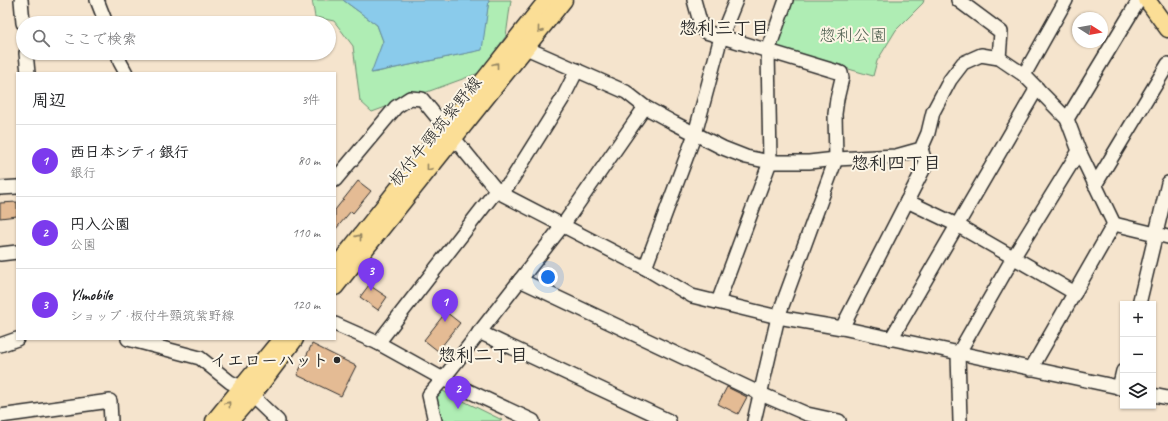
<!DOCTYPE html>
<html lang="ja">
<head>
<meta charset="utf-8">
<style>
	:root { --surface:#fff; --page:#f2f2f2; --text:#202124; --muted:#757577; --line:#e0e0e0; --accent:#7c3aed }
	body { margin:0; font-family:Caveat,"Klee One",sans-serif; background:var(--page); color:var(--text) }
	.controls { position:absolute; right:12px; bottom:12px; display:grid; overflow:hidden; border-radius:0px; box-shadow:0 1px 3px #0004 }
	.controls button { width:36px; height:36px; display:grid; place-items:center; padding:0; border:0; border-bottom:1px solid var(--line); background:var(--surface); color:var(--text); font:20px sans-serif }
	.compass { position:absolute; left:1072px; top:12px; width:36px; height:36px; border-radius:50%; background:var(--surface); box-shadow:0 1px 3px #0004; rotate:101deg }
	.you { position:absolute; left:548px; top:277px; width:14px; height:14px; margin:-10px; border:3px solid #fff; border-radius:50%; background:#1a73e8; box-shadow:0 0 0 6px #1a73e833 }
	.badge { display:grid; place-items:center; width:26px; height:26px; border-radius:50%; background:var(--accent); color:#fff; font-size:13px; font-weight:700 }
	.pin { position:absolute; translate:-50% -33px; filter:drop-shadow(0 1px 2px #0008) }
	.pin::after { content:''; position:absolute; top:21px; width:14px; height:12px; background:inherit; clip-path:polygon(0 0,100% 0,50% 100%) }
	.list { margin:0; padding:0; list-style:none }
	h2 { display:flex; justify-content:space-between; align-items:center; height:52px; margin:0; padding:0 16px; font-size:17px }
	h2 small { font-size:13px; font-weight:400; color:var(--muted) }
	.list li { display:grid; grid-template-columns:26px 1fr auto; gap:12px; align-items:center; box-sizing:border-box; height:72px; padding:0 16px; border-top:1px solid var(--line) }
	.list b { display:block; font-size:15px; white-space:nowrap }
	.list p { margin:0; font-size:13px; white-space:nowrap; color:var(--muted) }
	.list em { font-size:13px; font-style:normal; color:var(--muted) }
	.icon { flex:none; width:22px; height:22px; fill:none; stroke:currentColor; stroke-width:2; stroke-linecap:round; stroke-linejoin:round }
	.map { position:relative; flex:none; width:1168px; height:421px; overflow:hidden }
	.search { position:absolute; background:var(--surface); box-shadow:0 1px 3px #0004; left:16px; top:16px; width:320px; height:44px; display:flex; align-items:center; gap:10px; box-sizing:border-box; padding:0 14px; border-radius:22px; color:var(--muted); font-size:15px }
	.panel { position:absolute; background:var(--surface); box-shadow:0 1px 3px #0004; left:16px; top:72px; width:320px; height:268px; border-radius:0px }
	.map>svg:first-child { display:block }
	.green { fill:#afedb4; stroke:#6d8c70 }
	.water { fill:#8acbeb; stroke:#648b9e }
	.building { fill:#e4bb94; stroke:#2b2b2b }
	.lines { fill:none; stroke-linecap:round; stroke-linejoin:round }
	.minor-casing { stroke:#2b2b2b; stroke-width:16 }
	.major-casing { stroke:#2b2b2b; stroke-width:19 }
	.minor { stroke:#fcf5e5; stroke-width:13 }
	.major { stroke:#fbde96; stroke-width:16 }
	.oneway { stroke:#938460 }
	.poi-dot { fill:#2b2b2b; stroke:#fcf5e5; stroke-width:1.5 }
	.labels { text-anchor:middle; stroke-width:4; stroke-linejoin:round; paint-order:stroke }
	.park-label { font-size:17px; fill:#4c5c4d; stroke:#fcf5e5 }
	.street-label { font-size:17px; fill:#2b2b2b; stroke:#fcf5e5 }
	.poi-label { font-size:17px; font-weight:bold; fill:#2b2b2b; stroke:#fcf5e5; text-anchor:end }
	.neighbourhood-label { font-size:18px; font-weight:bold; fill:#2b2b2b; stroke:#fcf5e5 }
</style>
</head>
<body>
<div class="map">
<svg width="1168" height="421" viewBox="0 0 1168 421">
	<rect width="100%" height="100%" fill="#f5e4cd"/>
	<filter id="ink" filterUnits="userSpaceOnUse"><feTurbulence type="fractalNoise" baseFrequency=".025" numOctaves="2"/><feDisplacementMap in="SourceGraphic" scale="8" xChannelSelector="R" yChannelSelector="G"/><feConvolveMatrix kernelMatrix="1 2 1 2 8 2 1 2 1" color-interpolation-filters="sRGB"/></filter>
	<g filter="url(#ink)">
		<g class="green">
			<polygon points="312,0 343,0 377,25 383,41 372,73 481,50 489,0 511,0 506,36 479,73 372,112 360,101 353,46 334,21 315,17"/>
			<polygon points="793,0 924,0 923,3 896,30 877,61 873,76 776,48 774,44"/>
			<polygon points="441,390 502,420 501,421 440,421 434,398"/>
		</g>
		<polygon class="water" points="343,0 489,0 482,50 371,73 383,41 377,25"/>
		<g class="building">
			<polygon points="358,181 371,191 353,213 351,211 335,230 335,210"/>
			<polygon points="17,202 17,216 0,218 0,203"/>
			<polygon points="369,285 387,297 378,310 360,297"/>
			<polygon points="446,312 460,323 438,351 424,340"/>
			<polygon points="312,344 356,366 341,396 297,375"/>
			<polygon points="727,387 747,397 738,414 718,404"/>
		</g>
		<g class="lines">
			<g class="minor-casing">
				<g id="minor">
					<polyline points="21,0 23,23"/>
					<polyline points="97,0 106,23"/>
					<polyline points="694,0 702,29 706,32 841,73 842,78 837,99 835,114 836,159 778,317 754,421"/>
					<polyline points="736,0 721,37 695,134 645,268 692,296 778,317 842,328 1123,388"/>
					<polyline points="958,0 1001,32 999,58"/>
					<polyline points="526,48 626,92 645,107 674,123 723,148 746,157 770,162 809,162 836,159 896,156 921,149 928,133 933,112 950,80 963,63 981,55 999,58 1024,75 1067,119 1079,151 1114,224"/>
					<polyline points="26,53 28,73"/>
					<polyline points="118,53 120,62 126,73"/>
					<polyline points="1024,75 1066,0"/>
					<polyline points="1067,119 1139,0"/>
					<polyline points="335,180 396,107 410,98 422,99 498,192 645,268"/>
					<polyline points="1095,185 1168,64"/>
					<polyline points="0,188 17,187"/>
					<polyline points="907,201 957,225 1075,293"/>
					<polyline points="0,254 17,252"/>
					<polyline points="520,280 761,394 807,414 839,421"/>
					<polyline points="718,302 770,162 768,51 786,0"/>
					<polyline points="1139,304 1168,183"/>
					<polyline points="335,324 378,343 443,379 533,421"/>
					<polyline points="842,328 926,164 921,149"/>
					<polyline points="479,332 669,421"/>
					<polyline points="128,339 200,358 230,382 241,387 252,396 278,421"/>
					<polyline points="891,339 1037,88"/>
					<polyline points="378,343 492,196 509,184 563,98 577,70"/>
					<polyline points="0,345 17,339"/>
					<polyline points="1031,369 1114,224 1168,237"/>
					<polyline points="1119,388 1123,371"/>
					<polyline points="1153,395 1168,398"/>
					<polyline points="0,416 110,401 111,421"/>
					<polyline points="435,421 429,395 443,379 563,225 645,107"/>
					<polyline points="960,421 958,354 1013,258 1079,151"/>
				</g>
			</g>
			<g class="major-casing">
				<g id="major">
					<polyline points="1147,0 1168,29"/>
					<polyline points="335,268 547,0"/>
					<polyline points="335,287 564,0"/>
					<polyline points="214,421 281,339"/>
					<polyline points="230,421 252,396 295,339"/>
				</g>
			</g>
			<use href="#minor" class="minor"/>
			<use href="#major" class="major"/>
		</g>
		<defs><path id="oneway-chevron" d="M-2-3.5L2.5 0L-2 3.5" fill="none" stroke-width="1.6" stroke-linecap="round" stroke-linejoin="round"/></defs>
		<g class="oneway">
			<use href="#oneway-chevron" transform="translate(540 30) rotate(129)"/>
			<use href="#oneway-chevron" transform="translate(496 65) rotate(-52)"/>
			<use href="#oneway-chevron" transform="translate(429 168) rotate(128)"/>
			<use href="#oneway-chevron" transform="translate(359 237) rotate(-51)"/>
			<use href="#oneway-chevron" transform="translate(228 404) rotate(-51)"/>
		</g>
	</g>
	<circle class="poi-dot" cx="337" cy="360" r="4"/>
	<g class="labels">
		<g class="park-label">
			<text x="853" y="41">惣利公園</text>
		</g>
		<g class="street-label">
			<text transform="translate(435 131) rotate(-51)" y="6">板付牛頸筑紫野線</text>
		</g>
		<g class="poi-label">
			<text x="329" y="366">イエローハット</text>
		</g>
		<g class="neighbourhood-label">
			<text x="724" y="34">惣利三丁目</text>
			<text x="896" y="169">惣利四丁目</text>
			<text x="483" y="361">惣利二丁目</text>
		</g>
	</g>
</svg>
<div class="controls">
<button>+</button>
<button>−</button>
<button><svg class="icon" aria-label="layers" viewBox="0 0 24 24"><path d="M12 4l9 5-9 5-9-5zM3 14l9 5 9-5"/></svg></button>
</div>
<svg class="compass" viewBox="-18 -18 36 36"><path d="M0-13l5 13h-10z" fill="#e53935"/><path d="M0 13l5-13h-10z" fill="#757577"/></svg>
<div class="you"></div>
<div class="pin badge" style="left:445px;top:322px">1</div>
<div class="pin badge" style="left:458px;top:409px">2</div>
<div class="pin badge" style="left:371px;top:291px">3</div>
<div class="search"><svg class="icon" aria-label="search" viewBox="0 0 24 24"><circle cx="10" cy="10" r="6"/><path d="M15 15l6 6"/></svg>ここで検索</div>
<section class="panel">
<h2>周辺<small>3件</small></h2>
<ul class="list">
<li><span class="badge">1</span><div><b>西日本シティ銀行</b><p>銀行</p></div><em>80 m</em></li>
<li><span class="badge">2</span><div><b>円入公園</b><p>公園</p></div><em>110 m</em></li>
<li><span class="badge">3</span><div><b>Y!mobile</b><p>ショップ · 板付牛頸筑紫野線</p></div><em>120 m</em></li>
</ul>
</section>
</div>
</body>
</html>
